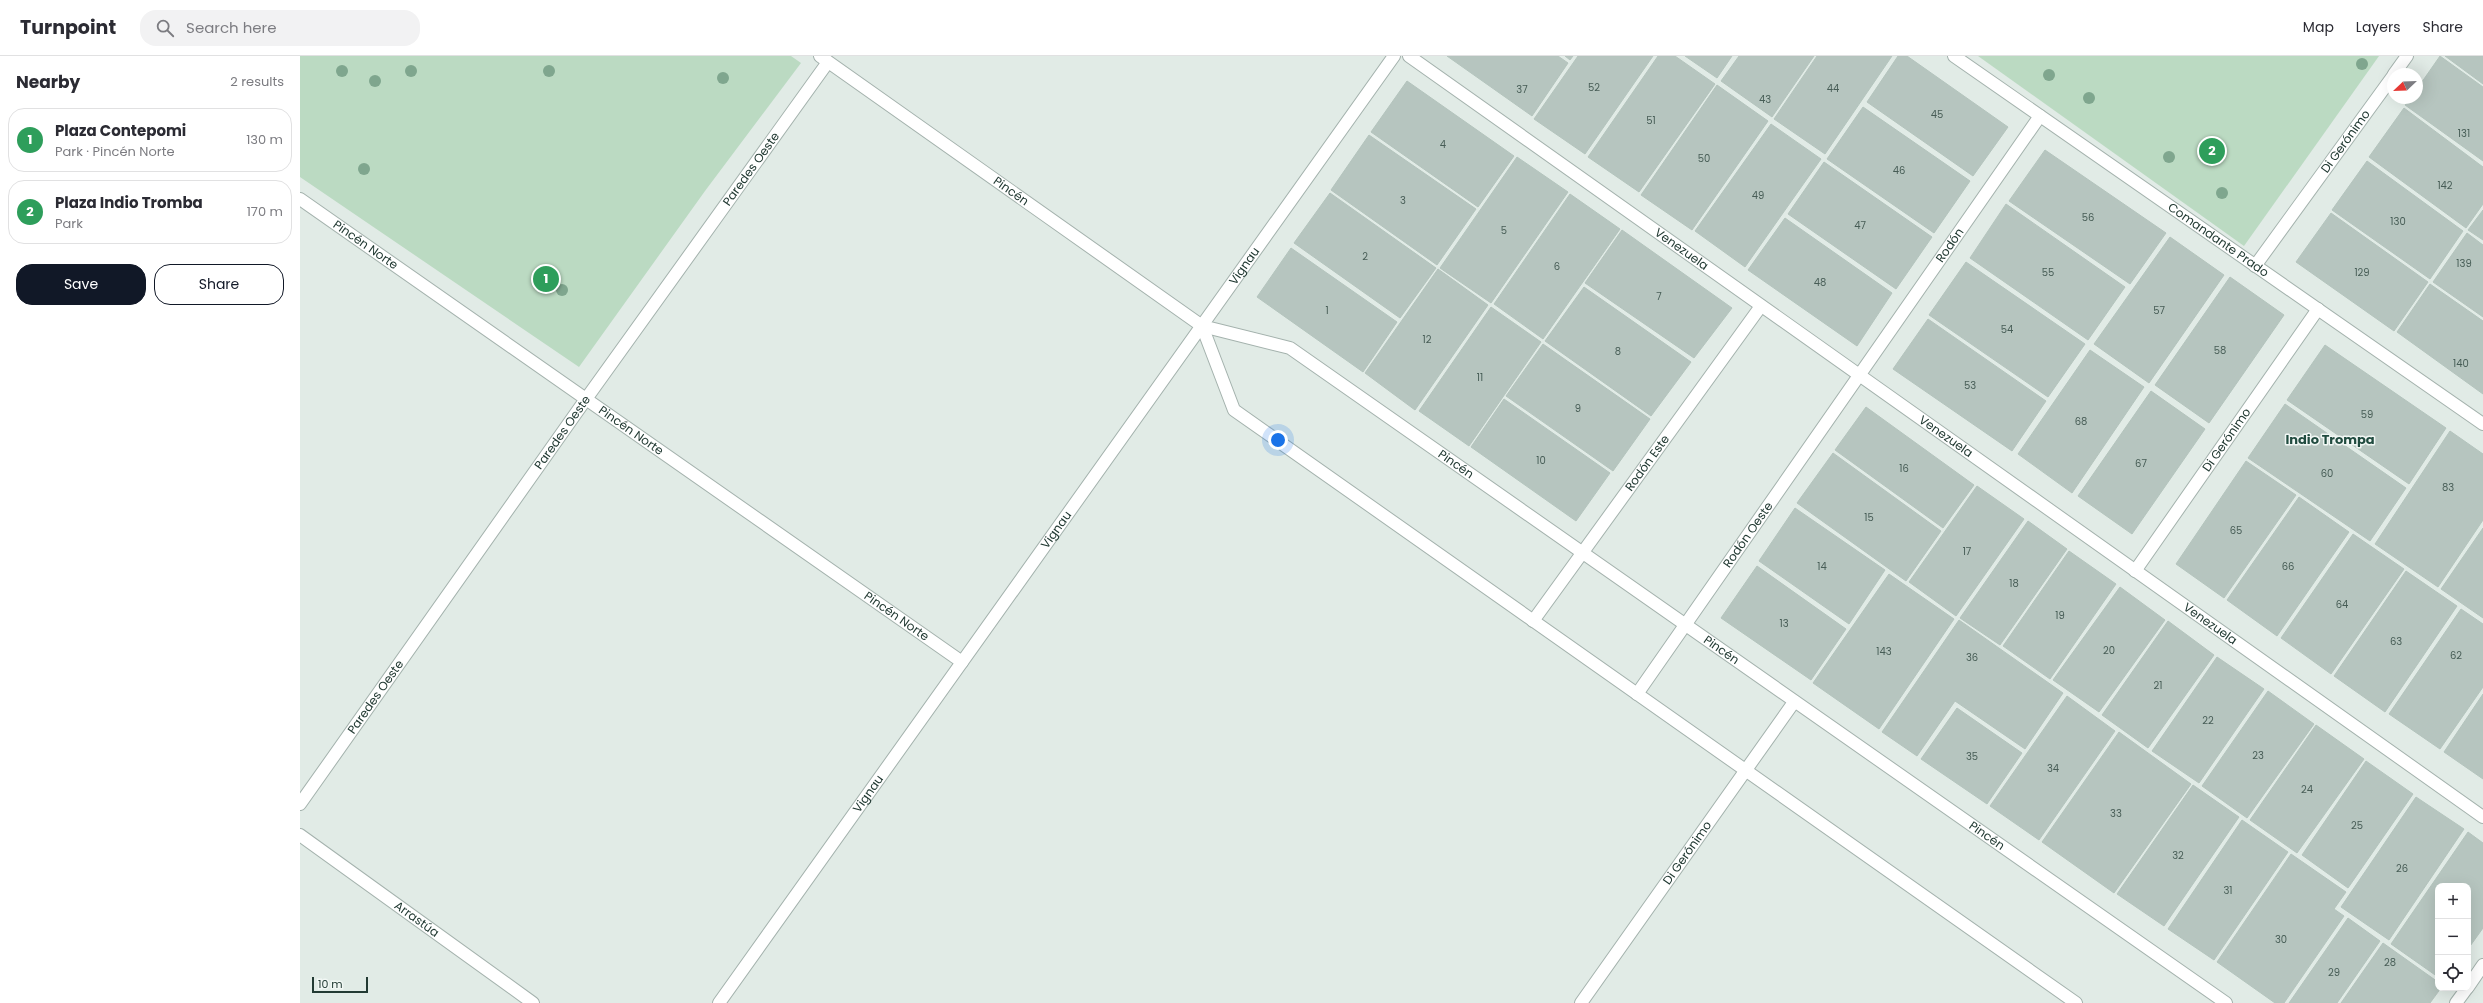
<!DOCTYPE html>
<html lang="en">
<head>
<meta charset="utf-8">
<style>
	:root { --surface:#fff; --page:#f2f2f3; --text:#2b2b33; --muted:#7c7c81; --line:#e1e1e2; --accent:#111827 }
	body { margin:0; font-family:Poppins,sans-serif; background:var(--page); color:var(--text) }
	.controls { position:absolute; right:12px; bottom:12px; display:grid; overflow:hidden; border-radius:8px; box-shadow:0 4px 16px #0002 }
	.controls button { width:36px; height:36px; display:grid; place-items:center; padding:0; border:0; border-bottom:1px solid var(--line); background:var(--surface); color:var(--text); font:20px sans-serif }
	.compass { position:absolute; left:2087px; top:12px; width:36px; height:36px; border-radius:50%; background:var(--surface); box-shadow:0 4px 16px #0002; rotate:247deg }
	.scale { position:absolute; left:12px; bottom:10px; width:56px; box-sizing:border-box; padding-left:4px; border:2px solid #223a33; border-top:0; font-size:11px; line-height:14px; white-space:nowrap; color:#223a33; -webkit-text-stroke:3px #f1f7f4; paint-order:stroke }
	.you { position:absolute; left:978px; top:384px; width:14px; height:14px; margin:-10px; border:3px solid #fff; border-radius:50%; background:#1a73e8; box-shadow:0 0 0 6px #1a73e833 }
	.badge { display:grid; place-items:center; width:26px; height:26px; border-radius:50%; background:var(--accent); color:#fff; font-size:13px; font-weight:700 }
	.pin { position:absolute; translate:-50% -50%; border:2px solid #fff; box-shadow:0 1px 4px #0006 }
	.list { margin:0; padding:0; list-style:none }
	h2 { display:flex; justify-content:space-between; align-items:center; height:52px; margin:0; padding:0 16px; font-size:17px }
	h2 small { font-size:13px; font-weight:400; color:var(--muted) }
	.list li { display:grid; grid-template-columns:26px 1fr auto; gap:12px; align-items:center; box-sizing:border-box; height:64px; margin:0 8px 8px; padding:0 8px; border:1px solid var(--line); border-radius:16px }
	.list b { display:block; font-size:15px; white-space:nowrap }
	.list p { margin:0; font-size:13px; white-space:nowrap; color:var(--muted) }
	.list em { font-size:13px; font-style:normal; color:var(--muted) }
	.actions { display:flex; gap:8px; padding:12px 16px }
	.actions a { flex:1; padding:9px 0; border:1px solid var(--accent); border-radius:16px; text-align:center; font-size:14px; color:var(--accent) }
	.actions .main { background:var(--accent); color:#fff }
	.icon { flex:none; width:22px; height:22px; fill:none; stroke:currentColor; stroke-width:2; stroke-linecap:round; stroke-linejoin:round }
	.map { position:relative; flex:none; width:2183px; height:947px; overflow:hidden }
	header { display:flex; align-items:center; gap:24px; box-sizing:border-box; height:56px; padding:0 20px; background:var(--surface); border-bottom:1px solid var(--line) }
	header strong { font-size:19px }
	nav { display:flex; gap:22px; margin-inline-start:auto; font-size:14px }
	.search { width:280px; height:36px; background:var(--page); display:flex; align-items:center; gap:10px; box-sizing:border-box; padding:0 14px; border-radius:16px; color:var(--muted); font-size:15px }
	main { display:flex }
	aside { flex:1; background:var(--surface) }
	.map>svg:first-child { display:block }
	.green { fill:#bbdac2 }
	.building { fill:#b6c5bf; stroke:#b4c4bd }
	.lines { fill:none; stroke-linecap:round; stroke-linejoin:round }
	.street-casing { stroke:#a4b2ad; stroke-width:14 }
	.street { stroke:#fff; stroke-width:12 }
	.tree { fill:#7fa68e }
	.labels { text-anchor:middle; stroke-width:3; stroke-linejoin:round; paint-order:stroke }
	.number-label { font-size:10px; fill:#475d56 }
	.street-label { font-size:12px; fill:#223a33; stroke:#f1f7f4 }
	.neighbourhood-label { font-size:13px; font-weight:bold; fill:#204b3f; stroke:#f1f7f4 }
</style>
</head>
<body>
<header>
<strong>Turnpoint</strong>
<div class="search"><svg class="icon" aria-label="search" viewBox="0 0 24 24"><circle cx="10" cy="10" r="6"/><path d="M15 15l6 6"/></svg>Search here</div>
<nav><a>Map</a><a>Layers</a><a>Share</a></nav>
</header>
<main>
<aside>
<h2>Nearby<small>2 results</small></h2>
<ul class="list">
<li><span class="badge" style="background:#2e9e5b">1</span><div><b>Plaza Contepomi</b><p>Park · Pincén Norte</p></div><em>130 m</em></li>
<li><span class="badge" style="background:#2e9e5b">2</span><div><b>Plaza Indio Tromba</b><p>Park</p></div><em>170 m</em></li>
</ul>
<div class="actions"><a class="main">Save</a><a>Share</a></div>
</aside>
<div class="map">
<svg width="2183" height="947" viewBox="0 0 2183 947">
	<rect width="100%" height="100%" fill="#e1ebe6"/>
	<g class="green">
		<polygon points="0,0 491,0 501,7 405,135 279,311 0,121"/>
		<polygon points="1678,0 2079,0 1944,190"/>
	</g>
	<g class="building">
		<polygon points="1147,0 1258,0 1268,7 1232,60"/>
		<polygon points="1265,0 1273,0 1270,4"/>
		<polygon points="1278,0 1353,0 1285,98 1234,63"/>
		<polygon points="1358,0 1375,0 1415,28 1339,136 1288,101"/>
		<polygon points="1385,0 1432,0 1417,22"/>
		<polygon points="1439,0 1514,0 1472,61 1421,25"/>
		<polygon points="1517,0 1592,0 1525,98 1474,63"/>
		<polygon points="1598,0 1607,0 1708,71 1673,120 1567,46"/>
		<polygon points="2140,0 2183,31 2183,105 2105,49 2111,42 2117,42 2117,33"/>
		<polygon points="2145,0 2183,0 2183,28"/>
		<polygon points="1107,25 1214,100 1178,151 1071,76"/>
		<polygon points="1417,29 1468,65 1392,174 1341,139"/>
		<polygon points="1563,51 1670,125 1634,177 1527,103"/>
		<polygon points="2104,52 2183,111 2183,148 2166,172 2069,101"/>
		<polygon points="1471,68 1521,103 1445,211 1395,175"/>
		<polygon points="1069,79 1176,153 1137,209 1031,134"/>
		<polygon points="1745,94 1866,177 1830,228 1709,145"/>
		<polygon points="1217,101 1268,136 1191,247 1140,212"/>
		<polygon points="2067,105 2163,175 2130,223 2032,154"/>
		<polygon points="1524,106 1632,181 1596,233 1488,158"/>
		<polygon points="1030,137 1136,212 1100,262 994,187"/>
		<polygon points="1270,138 1320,173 1243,283 1194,248"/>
		<polygon points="1706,148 1825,231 1788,284 1670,202"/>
		<polygon points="2183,154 2183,184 2168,174"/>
		<polygon points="2031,157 2128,226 2094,275 1996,206"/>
		<polygon points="1485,162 1592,237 1557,290 1448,214"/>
		<polygon points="1322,174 1432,252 1394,302 1285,227"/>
		<polygon points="2167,177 2183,189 2183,261 2133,226"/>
		<polygon points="1870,181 1924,219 1849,327 1794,288"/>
		<polygon points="991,192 1097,266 1063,316 957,241"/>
		<polygon points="1666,206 1785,288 1748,341 1629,259"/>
		<polygon points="1138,213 1188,249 1115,354 1065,317"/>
		<polygon points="1930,221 1984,259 1909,367 1855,329"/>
		<polygon points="2130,228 2183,265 2183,338 2097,276"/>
		<polygon points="1284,231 1391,306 1351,360 1245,285"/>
		<polygon points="1191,251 1241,286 1169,390 1119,355"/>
		<polygon points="1628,263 1746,345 1712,395 1593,313"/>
		<polygon points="1243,288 1350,363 1313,415 1206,340"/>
		<polygon points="2025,289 2146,372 2109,428 1987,344"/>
		<polygon points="1790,294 1844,331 1772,437 1718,398"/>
		<polygon points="1851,335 1905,373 1832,478 1778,440"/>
		<polygon points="1204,343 1310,417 1276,465 1171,391"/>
		<polygon points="1985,348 2106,432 2070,485 1948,402"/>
		<polygon points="1566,351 1674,429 1643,472 1535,394"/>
		<polygon points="2150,375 2183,398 2183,464 2138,531 2075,488"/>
		<polygon points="1533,397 1641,475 1606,525 1497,447"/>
		<polygon points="1946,405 1996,439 1924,542 1876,508"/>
		<polygon points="1677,430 1724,463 1656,560 1609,526"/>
		<polygon points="1999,441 2049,476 1977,580 1927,544"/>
		<polygon points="1495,452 1585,514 1549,568 1459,505"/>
		<polygon points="1728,465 1767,493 1700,589 1660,562"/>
		<polygon points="2183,472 2183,562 2141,533"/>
		<polygon points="2053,478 2104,513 2031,618 1981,582"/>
		<polygon points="1769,495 1816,528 1750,623 1703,590"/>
		<polygon points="1457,510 1546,573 1511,624 1421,562"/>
		<polygon points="2106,515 2157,550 2085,656 2034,620"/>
		<polygon points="1589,518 1654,563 1579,673 1513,627"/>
		<polygon points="1820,531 1865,564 1799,656 1753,624"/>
		<polygon points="2161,553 2183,568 2183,631 2140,693 2089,658"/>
		<polygon points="1659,564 1763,637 1725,693 1655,645 1617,700 1582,676"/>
		<polygon points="1868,565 1914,599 1848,692 1802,659"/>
		<polygon points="1917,601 1964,633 1899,727 1852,695"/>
		<polygon points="1968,635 2014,668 1947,762 1902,730"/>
		<polygon points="2183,638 2183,723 2144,696"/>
		<polygon points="1767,640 1815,675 1739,784 1690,750"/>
		<polygon points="1657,652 1722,697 1687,748 1621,703"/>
		<polygon points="2016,669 2064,703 1997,797 1950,764"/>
		<polygon points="1819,676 1891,728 1814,837 1742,786"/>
		<polygon points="2066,705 2113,738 2048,832 2002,799"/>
		<polygon points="1893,729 1939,761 1864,870 1817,838"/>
		<polygon points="2116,741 2164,773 2089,884 2041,851"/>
		<polygon points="1942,764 1988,796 1914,904 1868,873"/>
		<polygon points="2168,776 2183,787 2183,872 2168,893 2168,830 2138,830 2138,921 2091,888"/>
		<polygon points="1991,798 2046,836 2034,853 2044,860 1984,947 1975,947 1917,906"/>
		<polygon points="2048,862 2080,885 2037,947 1989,947"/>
		<polygon points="2083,887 2138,926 2138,932 2141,932 2130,947 2041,947"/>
	</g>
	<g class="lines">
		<g class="street-casing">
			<g id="street">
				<path id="s1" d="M520,0L902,270L990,292L1926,947"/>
				<path id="s2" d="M1109,0L2183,761"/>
				<path id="s3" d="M1654,0L2183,368"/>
				<polyline points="2094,18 2107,0"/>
				<path id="s4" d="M0,143L662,606"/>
				<path id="s5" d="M1955,210L2093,20"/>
				<polyline points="902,270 934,354 1776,947"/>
				<path id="s6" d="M1835,515L2018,253"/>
				<path id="s7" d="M1233,565L1461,250"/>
				<path id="s8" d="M1337,638L1740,60"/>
				<path id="s9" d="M0,748L286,343L528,6"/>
				<path id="s10" d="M0,779L233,947"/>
				<polyline points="2168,931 2183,909"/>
				<path id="s11" d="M419,947L1094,0"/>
				<path id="s12" d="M1281,947L1494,646"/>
				<polyline points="2156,947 2167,932"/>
			</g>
		</g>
		<use href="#street" class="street"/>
	</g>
	<g class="tree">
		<circle cx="2062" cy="8" r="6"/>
		<circle cx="42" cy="15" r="6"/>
		<circle cx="111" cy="15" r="6"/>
		<circle cx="249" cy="15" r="6"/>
		<circle cx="1749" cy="19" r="6"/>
		<circle cx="423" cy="22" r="6"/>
		<circle cx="75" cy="25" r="6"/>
		<circle cx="1789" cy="42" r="6"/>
		<circle cx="1869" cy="101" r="6"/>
		<circle cx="64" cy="113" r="6"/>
		<circle cx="1922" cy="137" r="6"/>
		<circle cx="262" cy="234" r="6"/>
	</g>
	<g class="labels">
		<g class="number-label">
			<text x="1294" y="35">52</text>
			<text x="1533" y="36">44</text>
			<text x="1222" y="37">37</text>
			<text x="1465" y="47">43</text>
			<text x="1637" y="62">45</text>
			<text x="1351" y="68">51</text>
			<text x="2164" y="81">131</text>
			<text x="1143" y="92">4</text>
			<text x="1404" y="106">50</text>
			<text x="1599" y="118">46</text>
			<text x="2145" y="133">142</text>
			<text x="1458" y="143">49</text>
			<text x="1103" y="148">3</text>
			<text x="1788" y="165">56</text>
			<text x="2098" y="169">130</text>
			<text x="1560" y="173">47</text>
			<text x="1204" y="178">5</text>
			<text x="1065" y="204">2</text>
			<text x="2164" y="211">139</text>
			<text x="1257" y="214">6</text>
			<text x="1748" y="220">55</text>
			<text x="2062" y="220">129</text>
			<text x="1520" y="230">48</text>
			<text x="1359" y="244">7</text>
			<text x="1027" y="258">1</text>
			<text x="1859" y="258">57</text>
			<text x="1707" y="277">54</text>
			<text x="1127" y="287">12</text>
			<text x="1920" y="298">58</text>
			<text x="1318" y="299">8</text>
			<text x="2161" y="311">140</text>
			<text x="1180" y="325">11</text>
			<text x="1670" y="333">53</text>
			<text x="1278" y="356">9</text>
			<text x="2067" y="362">59</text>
			<text x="1781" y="369">68</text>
			<text x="1241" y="408">10</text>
			<text x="1841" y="411">67</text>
			<text x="1604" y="416">16</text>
			<text x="2027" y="421">60</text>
			<text x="2148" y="435">83</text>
			<text x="1569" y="465">15</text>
			<text x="1936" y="478">65</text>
			<text x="1667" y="499">17</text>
			<text x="1522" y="514">14</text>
			<text x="1988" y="514">66</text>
			<text x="1714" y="531">18</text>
			<text x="2042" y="552">64</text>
			<text x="1760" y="563">19</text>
			<text x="1484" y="571">13</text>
			<text x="2096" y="589">63</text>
			<text x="1809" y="598">20</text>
			<text x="1584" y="599">143</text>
			<text x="2156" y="603">62</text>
			<text x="1672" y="605">36</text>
			<text x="1858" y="633">21</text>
			<text x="1908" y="668">22</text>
			<text x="1958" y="703">23</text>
			<text x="1672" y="704">35</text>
			<text x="1753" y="716">34</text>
			<text x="2007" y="737">24</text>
			<text x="1816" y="761">33</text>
			<text x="2057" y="773">25</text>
			<text x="1878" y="803">32</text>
			<text x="2102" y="816">26</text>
			<text x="1928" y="838">31</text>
			<text x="1981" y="887">30</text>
			<text x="2090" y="910">28</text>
			<text x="2034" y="920">29</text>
		</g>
		<g class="street-label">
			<text dy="4" stroke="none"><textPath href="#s5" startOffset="154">Di Gerónimo</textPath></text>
			<text dy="4" stroke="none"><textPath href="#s9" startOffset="779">Paredes Oeste</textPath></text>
			<text dy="4" stroke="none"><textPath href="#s1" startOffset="234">Pincén</textPath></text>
			<text dy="4" stroke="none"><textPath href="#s3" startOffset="322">Comandante Prado</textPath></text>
			<text dy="4" stroke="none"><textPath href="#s4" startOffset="80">Pincén Norte</textPath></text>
			<text dy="4" stroke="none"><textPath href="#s8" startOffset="547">Rodón</textPath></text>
			<text dy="4" stroke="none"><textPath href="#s2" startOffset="334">Venezuela</textPath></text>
			<text dy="4" stroke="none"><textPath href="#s11" startOffset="905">Vignau</textPath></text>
			<text dy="4" stroke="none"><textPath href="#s4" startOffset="404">Pincén Norte</textPath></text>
			<text dy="4" stroke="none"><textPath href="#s9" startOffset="455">Paredes Oeste</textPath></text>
			<text dy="4" stroke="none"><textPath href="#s2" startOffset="658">Venezuela</textPath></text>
			<text dy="4" stroke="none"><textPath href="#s6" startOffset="160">Di Gerónimo</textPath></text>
			<text dy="4" stroke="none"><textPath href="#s7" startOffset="195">Rodón Este</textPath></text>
			<text dy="4" stroke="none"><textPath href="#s1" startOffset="761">Pincén</textPath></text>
			<text dy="4" stroke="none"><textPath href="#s11" startOffset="581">Vignau</textPath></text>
			<text dy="4" stroke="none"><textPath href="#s8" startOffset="194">Rodón Oeste</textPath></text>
			<text dy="4" stroke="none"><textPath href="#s4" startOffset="728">Pincén Norte</textPath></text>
			<text dy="4" stroke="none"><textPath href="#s2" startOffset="982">Venezuela</textPath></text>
			<text dy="4" stroke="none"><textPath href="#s1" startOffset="1085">Pincén</textPath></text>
			<text dy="4" stroke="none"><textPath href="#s9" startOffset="131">Paredes Oeste</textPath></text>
			<text dy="4" stroke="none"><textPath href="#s11" startOffset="257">Vignau</textPath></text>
			<text dy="4" stroke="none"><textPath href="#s1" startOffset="1409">Pincén</textPath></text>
			<text dy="4" stroke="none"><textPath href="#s12" startOffset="184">Di Gerónimo</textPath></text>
			<text dy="4" stroke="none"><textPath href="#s10" startOffset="144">Arrastúa</textPath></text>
		</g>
		<g class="neighbourhood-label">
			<text x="2030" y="388">Indio Trompa</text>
		</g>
	</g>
</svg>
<div class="controls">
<button>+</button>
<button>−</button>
<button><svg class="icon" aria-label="locate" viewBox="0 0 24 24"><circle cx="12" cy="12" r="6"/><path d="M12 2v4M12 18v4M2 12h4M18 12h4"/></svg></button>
</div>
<svg class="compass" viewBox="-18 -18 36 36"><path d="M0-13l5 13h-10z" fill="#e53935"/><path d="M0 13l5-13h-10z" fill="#7c7c81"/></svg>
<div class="scale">10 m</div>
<div class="you"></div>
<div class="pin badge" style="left:246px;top:223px;background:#2e9e5b">1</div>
<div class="pin badge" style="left:1912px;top:95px;background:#2e9e5b">2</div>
</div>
</main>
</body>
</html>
